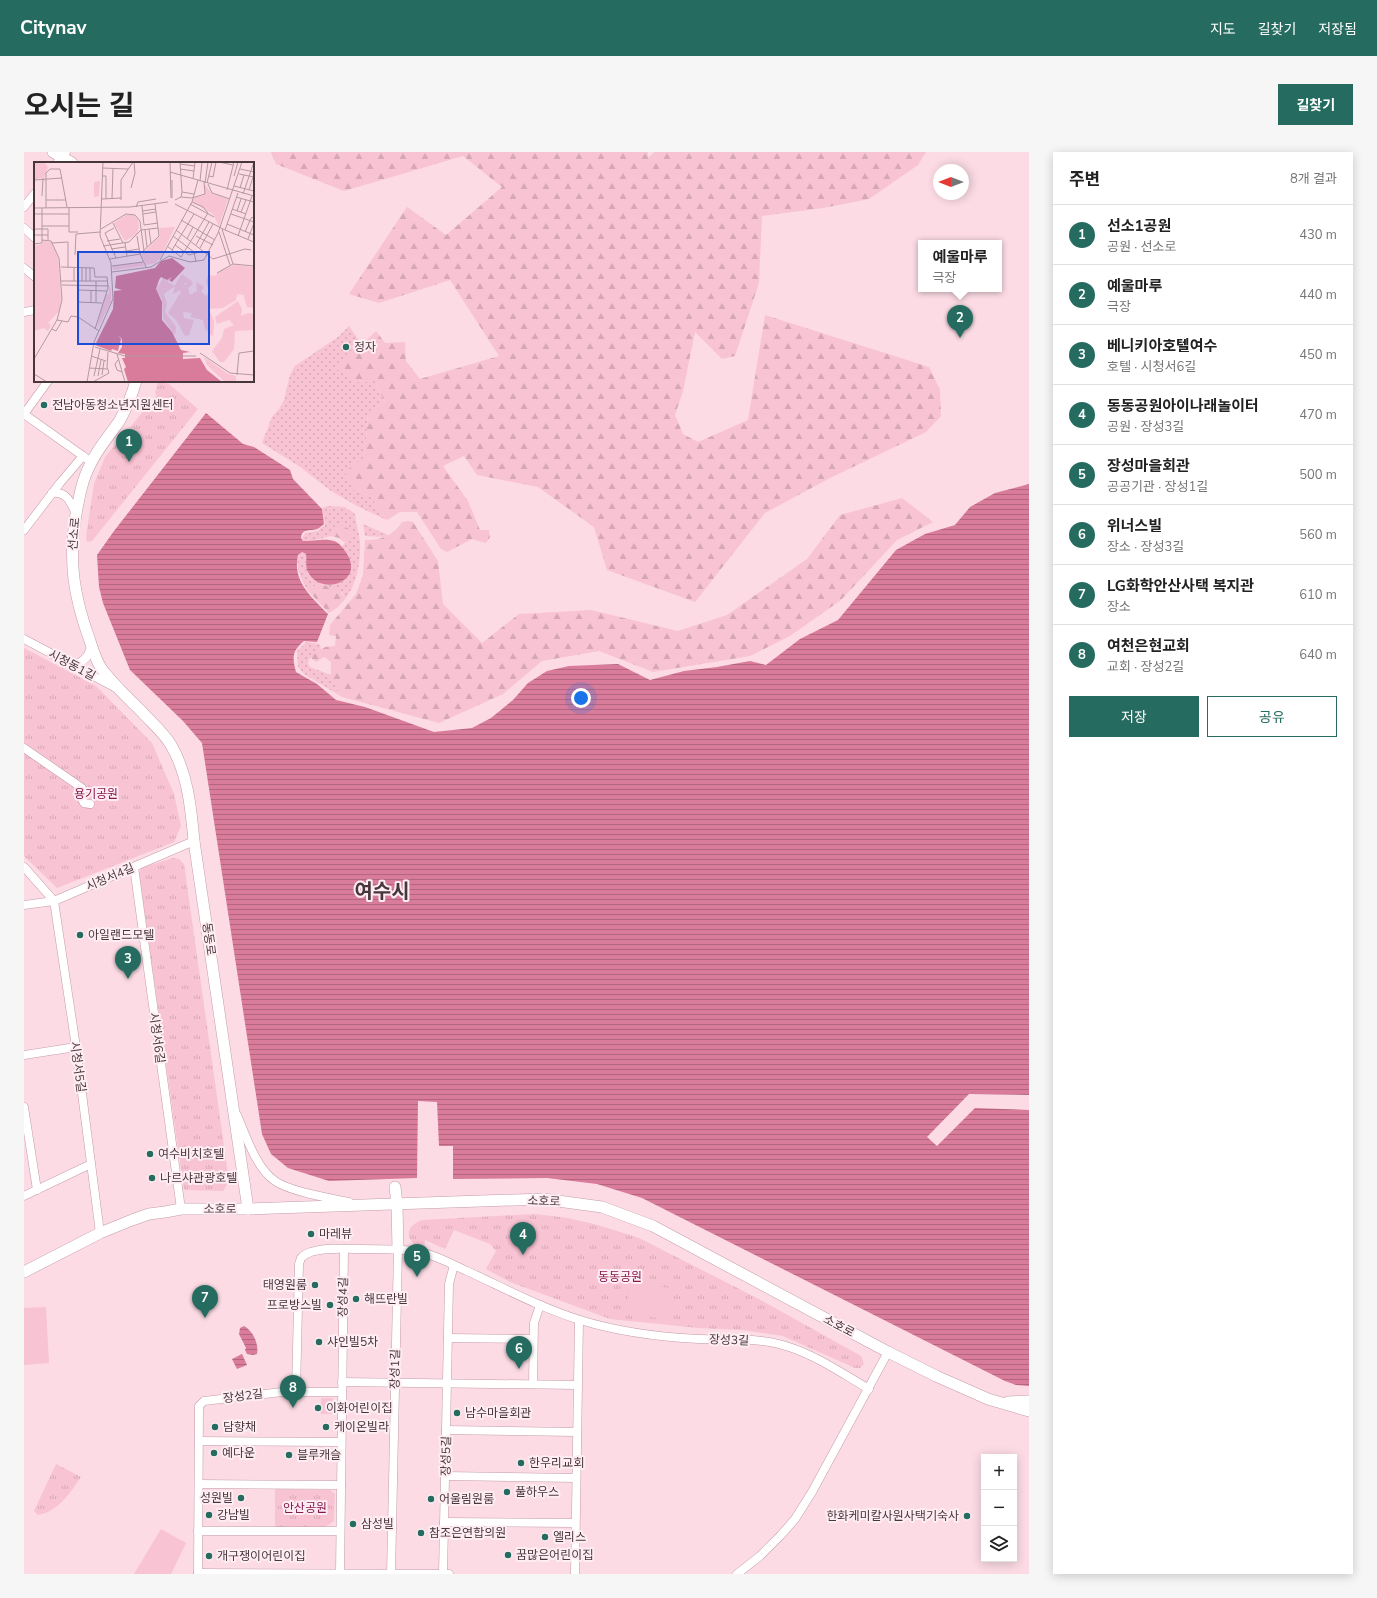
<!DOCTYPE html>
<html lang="ko">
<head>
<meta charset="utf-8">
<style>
	:root { --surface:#fff; --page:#f6f6f6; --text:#222; --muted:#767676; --line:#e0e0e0; --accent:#256b5f }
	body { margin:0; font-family:"Nunito Sans","Noto Sans KR",sans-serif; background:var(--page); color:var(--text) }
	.controls { position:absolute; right:12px; bottom:12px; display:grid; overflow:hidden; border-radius:0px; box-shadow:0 2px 10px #0003 }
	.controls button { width:36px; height:36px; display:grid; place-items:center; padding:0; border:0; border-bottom:1px solid var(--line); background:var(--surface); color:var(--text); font:20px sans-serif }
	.compass { position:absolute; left:909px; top:12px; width:36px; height:36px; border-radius:50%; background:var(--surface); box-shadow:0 2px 10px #0003; rotate:270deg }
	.you { position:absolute; left:557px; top:546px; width:14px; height:14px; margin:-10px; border:3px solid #fff; border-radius:50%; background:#1a73e8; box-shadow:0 0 0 6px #1a73e833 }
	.badge { display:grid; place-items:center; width:26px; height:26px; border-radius:50%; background:var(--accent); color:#fff; font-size:13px; font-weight:700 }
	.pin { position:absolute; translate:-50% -33px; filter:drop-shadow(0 1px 2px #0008) }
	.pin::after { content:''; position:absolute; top:21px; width:14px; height:12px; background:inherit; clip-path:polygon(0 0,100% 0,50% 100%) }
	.popup { position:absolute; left:894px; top:88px; width:84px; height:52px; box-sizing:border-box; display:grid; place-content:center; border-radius:0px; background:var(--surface); filter:drop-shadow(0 1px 3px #0005); font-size:13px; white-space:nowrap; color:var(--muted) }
	.popup b { font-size:15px; color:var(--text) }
	.popup::after { content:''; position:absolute; left:50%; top:100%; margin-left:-8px; border:8px solid transparent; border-top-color:var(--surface) }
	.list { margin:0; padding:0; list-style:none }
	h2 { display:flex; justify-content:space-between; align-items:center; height:52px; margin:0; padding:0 16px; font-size:17px }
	h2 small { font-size:13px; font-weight:400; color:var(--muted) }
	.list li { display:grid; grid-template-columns:26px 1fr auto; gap:12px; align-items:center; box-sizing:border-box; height:60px; padding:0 16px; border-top:1px solid var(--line) }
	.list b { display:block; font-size:15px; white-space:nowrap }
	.list p { margin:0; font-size:13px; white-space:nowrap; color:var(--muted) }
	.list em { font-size:13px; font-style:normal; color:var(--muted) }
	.actions { display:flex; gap:8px; padding:12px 16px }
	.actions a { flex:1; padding:9px 0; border:1px solid var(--accent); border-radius:0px; text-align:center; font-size:14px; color:var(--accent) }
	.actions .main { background:var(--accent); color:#fff }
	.icon { flex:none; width:22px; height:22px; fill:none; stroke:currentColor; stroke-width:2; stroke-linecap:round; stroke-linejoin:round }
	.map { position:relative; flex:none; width:1005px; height:1422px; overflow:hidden; border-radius:0px }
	header { display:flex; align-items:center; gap:24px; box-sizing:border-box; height:56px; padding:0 20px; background:var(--accent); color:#fff }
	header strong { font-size:19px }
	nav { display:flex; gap:22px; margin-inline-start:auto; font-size:14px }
	.intro { display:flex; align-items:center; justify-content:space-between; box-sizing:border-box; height:96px; padding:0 24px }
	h1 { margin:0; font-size:28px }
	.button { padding:10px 18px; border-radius:0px; background:var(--accent); color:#fff; font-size:14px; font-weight:700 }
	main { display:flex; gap:24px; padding:0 24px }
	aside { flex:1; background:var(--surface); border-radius:0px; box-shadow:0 2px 10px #0003 }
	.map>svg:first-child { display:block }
	.grass { fill:url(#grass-dots) }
	.forest { fill:url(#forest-firs) }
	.park { fill:url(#park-tufts) }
	.pitch { fill:#f8c3d2 }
	.water { fill:url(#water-rules) }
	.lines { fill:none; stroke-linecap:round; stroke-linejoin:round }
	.street-casing { stroke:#c39da8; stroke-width:9 }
	.secondary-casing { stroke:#c39da8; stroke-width:12 }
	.street { stroke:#fff; stroke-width:8 }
	.secondary { stroke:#fff; stroke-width:11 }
	.poi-dot { fill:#256b5f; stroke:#feedf2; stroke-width:1.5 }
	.labels { text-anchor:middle; stroke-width:4; stroke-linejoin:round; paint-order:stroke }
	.poi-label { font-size:12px; fill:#47373c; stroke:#feedf2; text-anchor:start }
	.street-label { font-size:12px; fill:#47373c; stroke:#feedf2 }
	.park-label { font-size:12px; fill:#88184b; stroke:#feedf2 }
	.town-label { font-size:20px; font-weight:bold; fill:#47373c; stroke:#feedf2 }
	.inset-road { fill:none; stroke:#b499a1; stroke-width:1 }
	.view { fill:#1d4ed8; fill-opacity:0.15; stroke:#1d4ed8; stroke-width:2 }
	.inset-edge { fill:none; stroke:#47373c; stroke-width:2 }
</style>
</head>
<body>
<header>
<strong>Citynav</strong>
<nav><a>지도</a><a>길찾기</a><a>저장됨</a></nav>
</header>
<div class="intro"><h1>오시는 길</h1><a class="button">길찾기</a></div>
<main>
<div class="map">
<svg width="1005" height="1422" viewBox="0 0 1005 1422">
	<defs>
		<pattern id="grass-dots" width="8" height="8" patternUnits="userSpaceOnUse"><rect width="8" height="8" fill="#f8c3d2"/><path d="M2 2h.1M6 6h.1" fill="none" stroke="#d6a8b5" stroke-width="1.8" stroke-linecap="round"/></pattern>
		<pattern id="forest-firs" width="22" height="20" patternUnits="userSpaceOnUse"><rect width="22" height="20" fill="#f8c3d2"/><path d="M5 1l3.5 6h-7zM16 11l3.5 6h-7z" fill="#d6a8b5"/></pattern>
		<pattern id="park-tufts" width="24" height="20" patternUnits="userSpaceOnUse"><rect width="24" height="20" fill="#f8c3d2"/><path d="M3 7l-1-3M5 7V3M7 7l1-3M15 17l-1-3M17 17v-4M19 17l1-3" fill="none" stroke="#d6a8b5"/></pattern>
		<pattern id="water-rules" width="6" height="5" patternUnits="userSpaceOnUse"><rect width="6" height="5" fill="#d97b9a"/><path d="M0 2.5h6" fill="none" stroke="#b2667f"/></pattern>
	</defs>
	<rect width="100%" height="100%" fill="#fcdbe4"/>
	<g class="grass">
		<polygon points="325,174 338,193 313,217 331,230 351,229 361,252 344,260 341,304 329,337 347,345 363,368 335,355 307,339 275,314 238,291 248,265 255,257 260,248 266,223 271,214 314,185"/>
		<path d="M304,354L321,355L331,362C332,371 335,381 336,390C337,409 333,432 321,447L318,440L306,437L300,432L286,435L285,440C278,430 269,413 276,400L282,402L284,422L291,429L323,402L318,395L322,389L308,382L307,384L286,389H279L278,386L281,381L294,379L301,372L298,356Z"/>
		<polygon points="339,372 364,383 360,385 341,384"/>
		<path d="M282,490L296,492L297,499C291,503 280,507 286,515L307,523V526L318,545L280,522L274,515L273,499Z"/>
	</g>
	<g class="forest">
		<polygon points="247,0 624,0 624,6 630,0 902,0 894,13 845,47 799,56 738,64 735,131 711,204 698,207 671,180 659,239 651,263 659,282 674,290 724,268 741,163 905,215 916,238 917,264 902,280 804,327 741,361 671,450 583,418 570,375 514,335 453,323 440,304 419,314 444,349 456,378 465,378 466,385 462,391 448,387 423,400 417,397 393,360 376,360 363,368 347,345 329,338 321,320 341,304 344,260 361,251 351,229 331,230 313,217 352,179 361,191 381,190 382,209 396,227 475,204 426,128 355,151 325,142 383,55 422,83 478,35 439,4 320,39 252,12"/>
		<path d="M878,346L909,370L873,388L817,448L766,484L726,504L629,520L575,499L518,509L479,542L415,571L318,545L307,526V510L300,505L292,510L286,505L301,495L311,494L312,484L305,483L306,473L332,442L339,423L341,388C356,389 370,383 378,370L384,369L389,370L414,409L419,452L458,491L495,462L567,458L654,479L703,463L783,407L816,363Z"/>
		<polygon points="316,372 330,380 328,388 320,390 315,386 307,384 309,375"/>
		<polygon points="300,432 306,437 315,437 321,447 313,456 305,461 285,440 286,435"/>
	</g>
	<g class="park">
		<polygon points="134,229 145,232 174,257 68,389 63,390 62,385 70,332 81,305 133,243 131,241"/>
		<polygon points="0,496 72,534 128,591 150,642 157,674 150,690 33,736 0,704"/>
		<polygon points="149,706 155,707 160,712 205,1029 199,1039 160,1038 115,722 117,716"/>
		<path d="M511,1062L544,1066L574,1073L615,1086L733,1146L837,1204L840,1212L836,1216H831L759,1184L719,1178L674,1176L586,1167L486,1130L462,1117L472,1099L466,1092L430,1078L421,1097L401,1088L400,1097C382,1090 378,1076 398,1068Z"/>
		<polygon points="297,1246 308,1246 310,1249 310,1262 297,1262"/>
		<path d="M32,1312L57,1325C46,1341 35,1359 14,1363L10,1359Z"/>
		<polygon points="251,1337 306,1338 311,1342 310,1369 301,1375 251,1375"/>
	</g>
	<g class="pitch">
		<polygon points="607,1130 651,1137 646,1168 602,1161"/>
		<polygon points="22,1155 25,1211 0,1213 0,1156"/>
		<polygon points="137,1377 162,1391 147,1422 110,1422"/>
	</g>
	<g class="water">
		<path d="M182,261L219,292L230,295L266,318L269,327L298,357L300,372C298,373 297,375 295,376C288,380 278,375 277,386L279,389C289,389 301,386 310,389C316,391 320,397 323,402C341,431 295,444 284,420C281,415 283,408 282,402L278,400L274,403C268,429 287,445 304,462L293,490L280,489C268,499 268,505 272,520L293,532L312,548L341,555L410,580L448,576L467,566L489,548L504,531L523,519L545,514L594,512L626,528L660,519L693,515L726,509L742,513L776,487L814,468L872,398L901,382L931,373L946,355L971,341L1005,332V943L945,942L903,985L913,994L951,956L1005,958V1234L992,1233L981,1229L618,1046L573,1032L523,1026L429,1027V994H415L413,950L394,949L393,1026L305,1029L264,1016L247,1002L238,982L178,591L159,569L106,518L79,451L75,435L73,403L90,379Z"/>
		<path d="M220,1174C229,1179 235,1192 233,1202L229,1203L223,1202L221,1198L222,1196L215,1182L216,1176Z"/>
		<polygon points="218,1202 223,1213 213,1217 208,1207"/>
	</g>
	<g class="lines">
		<g class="street-casing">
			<g id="street">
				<polyline points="33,11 42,0"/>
				<polyline points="0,55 11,41"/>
				<polyline points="0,76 11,86"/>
				<polyline points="0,116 11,125"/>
				<polyline points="0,160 11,158"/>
				<polyline points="0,262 59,304"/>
				<polyline points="0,262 24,229"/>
				<path d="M28,341C43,339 47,351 52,362"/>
				<polyline points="0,378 36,331 59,304 67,310"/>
				<polyline points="0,487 92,536"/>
				<path d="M46,513C58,512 65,505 67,494"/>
				<polyline points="0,596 58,636 58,647 60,651 66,652"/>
				<polyline points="0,715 30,749"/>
				<polyline points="110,715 157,1057"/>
				<polyline points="30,749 52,895 76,1081"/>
				<polyline points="0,753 30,749 170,689"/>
				<polyline points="0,903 52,895"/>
				<polyline points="0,955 13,1038"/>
				<path d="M213,963C222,984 232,1016 251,1029C267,1040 306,1046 325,1050"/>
				<polyline points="0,1044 67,1012"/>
				<polyline points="424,1186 509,1187"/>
				<polyline points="318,1230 553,1233"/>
				<polyline points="509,1232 510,1171 516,1153"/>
				<polyline points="272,1240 318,1240"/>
				<polyline points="422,1278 553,1280"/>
				<polyline points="175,1289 317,1290"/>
				<polyline points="421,1324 552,1326"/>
				<polyline points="175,1332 317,1333"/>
				<polyline points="420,1370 551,1371"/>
				<polyline points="174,1379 316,1379"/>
				<polyline points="174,1421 425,1422"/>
				<path d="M174,1422L175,1254L180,1249L258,1240H272L275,1112L277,1106C280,1103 283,1101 287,1100C302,1095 320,1097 335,1097C354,1097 373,1097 392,1099C410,1102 427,1112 443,1119C480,1136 517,1156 556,1168C595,1180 634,1185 675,1187C705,1188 736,1185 765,1195C793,1204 819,1222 845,1237"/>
				<polyline points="316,1422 320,1097"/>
				<polyline points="367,1422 374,1098"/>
				<polyline points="419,1422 425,1132 430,1113"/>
				<polyline points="551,1422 555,1168"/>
				<polyline points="713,1422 736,1404 757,1383 771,1367 788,1340 864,1200"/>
			</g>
		</g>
		<g class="secondary-casing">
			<g id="secondary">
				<polyline points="29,0 48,11"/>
				<path d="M112,229C108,243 103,255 96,268C86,283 73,297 66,313C58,328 55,346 52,362C44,410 50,445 66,489C69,499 73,512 80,520C91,534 104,546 117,559C127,570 139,580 147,593C164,622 167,657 170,689L224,1057"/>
				<polyline points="371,1035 373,1052 374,1098"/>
				<polyline points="0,1120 76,1081 108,1068 125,1062 141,1060 157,1057 224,1057 519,1047 578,1055 629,1074 864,1200 912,1224 964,1247 1005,1259"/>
				<polyline points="984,1250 1005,1249"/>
			</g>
		</g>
		<use href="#street" class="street"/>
		<use href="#secondary" class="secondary"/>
	</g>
	<g class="poi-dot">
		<circle cx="322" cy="195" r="4"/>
		<circle cx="20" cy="253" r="4"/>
		<circle cx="56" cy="783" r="4"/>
		<circle cx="126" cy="1002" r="4"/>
		<circle cx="128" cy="1026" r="4"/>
		<circle cx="287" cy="1082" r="4"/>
		<circle cx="291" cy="1133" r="4"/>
		<circle cx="332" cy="1147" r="4"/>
		<circle cx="306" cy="1153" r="4"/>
		<circle cx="295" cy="1190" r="4"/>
		<circle cx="294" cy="1256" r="4"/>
		<circle cx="433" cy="1261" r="4"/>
		<circle cx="191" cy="1275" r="4"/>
		<circle cx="302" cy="1275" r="4"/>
		<circle cx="190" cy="1301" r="4"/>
		<circle cx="265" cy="1303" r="4"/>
		<circle cx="497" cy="1311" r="4"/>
		<circle cx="483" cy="1340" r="4"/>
		<circle cx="217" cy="1346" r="4"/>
		<circle cx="407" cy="1347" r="4"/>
		<circle cx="185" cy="1363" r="4"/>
		<circle cx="943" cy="1364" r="4"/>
		<circle cx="329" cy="1372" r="4"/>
		<circle cx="397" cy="1381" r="4"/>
		<circle cx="521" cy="1385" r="4"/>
		<circle cx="484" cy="1403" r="4"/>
		<circle cx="185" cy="1404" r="4"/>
	</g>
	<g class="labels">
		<g class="poi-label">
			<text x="330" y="199">정자</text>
			<text x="28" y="257">전남아동청소년지원센터</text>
			<text x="64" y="787">아일랜드모텔</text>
			<text x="134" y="1006">여수비치호텔</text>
			<text x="136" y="1030">나르샤관광호텔</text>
			<text x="295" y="1086">마레뷰</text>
			<text x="283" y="1137" text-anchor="end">태영원룸</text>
			<text x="340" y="1151">해뜨란빌</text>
			<text x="298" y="1157" text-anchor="end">프로방스빌</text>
			<text x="303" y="1194">샤인빌5차</text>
			<text x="302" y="1260">이화어린이집</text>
			<text x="441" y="1265">남수마을회관</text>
			<text x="199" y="1279">담향채</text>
			<text x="310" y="1279">케이온빌라</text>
			<text x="198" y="1305">예다운</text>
			<text x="273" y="1307">블루캐슬</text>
			<text x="505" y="1315">한우리교회</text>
			<text x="491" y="1344">풀하우스</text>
			<text x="209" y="1350" text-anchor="end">성원빌</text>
			<text x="415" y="1351">어울림원룸</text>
			<text x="193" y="1367">강남빌</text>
			<text x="935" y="1368" text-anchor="end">한화케미칼사원사택기숙사</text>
			<text x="337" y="1376">삼성빌</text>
			<text x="405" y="1385">참조은연합의원</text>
			<text x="529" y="1389">엘리스</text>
			<text x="492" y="1407">꿈많은어린이집</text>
			<text x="193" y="1408">개구쟁이어린이집</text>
		</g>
		<g class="street-label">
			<text transform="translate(50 382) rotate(-85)" y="4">선소로</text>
			<text transform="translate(48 513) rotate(28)" y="4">시청동1길</text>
			<text transform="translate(86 725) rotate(-23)" y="4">시청서4길</text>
			<text transform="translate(185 787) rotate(82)" y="4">동동로</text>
			<text transform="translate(133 886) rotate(82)" y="4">시청서6길</text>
			<text transform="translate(54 915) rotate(82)" y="4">시청서5길</text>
			<text transform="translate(520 1049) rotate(2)" y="4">소호로</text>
			<text x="196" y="1061">소호로</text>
			<text transform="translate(319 1145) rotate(-89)" y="4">장성4길</text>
			<text transform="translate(815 1174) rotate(28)" y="4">소호로</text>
			<text transform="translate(705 1188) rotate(2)" y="4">장성3길</text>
			<text transform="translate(371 1217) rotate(-89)" y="4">장성1길</text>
			<text transform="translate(219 1244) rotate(-7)" y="4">장성2길</text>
			<text transform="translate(422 1304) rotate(-89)" y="4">장성5길</text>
		</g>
		<g class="park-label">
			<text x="72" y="646">용기공원</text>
			<text x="596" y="1129">동동공원</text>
			<text x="281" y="1360">안산공원</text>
		</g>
		<g class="town-label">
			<text x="358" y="746">여수시</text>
		</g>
	</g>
	<g transform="translate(10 10)">
		<rect width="220" height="220" fill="#fcdbe4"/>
		<path d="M66,19L65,34L60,35V20ZM148,112L159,120L141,123L144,118ZM213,134L220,139V146L213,145L210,135Z" fill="#f8c3d2"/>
		<path d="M0,0H10L14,5L11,15L0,18ZM9,79L17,80L24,95L27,138L25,149L14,161L17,163L14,169L10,166L0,169V84L9,82ZM200,103L220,105V138L210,135L208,129L209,133L203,132L202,138L189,146L175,147L180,159L179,175L171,167L169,158L156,155L158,151L149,150L150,156L160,158L155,173L151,174L142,158L134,151L147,130L146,128L139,132L141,123L146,119L152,123L155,118L159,122L154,126L156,133L163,129L162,120L170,125L167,129L172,134L175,130L172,119L174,113L181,114L187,108ZM129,116L133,119L135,116L134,120L141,124L130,132L133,142L131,150L142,165L141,173L129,156L128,137L122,128ZM204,139L208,147L207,154L214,151L220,152V168L201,169L200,187L190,200H186L178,189L188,176L190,167L200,163L195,158L183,162L181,155Z" fill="#f8c3d2"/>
		<path d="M170,21L178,32L194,37L185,64L179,52L159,40L160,36L171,33ZM92,53H99L104,57L105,66L103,72L91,79L80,61ZM141,65L126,96L121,101L112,103L107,93L126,74L125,66ZM109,100L110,104L79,108V104ZM75,125L77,126V140L63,167L68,144L72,132H75ZM170,195L194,212L202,214V220H191L173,203Z" fill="#f8c3d2"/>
		<path d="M138,96L151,106L138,120L135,118L138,115L133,118L127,115L125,118L122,127L128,140V158L138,170L147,188L156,190L149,191V197L166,196L173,208L188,220H94L90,207L92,205L88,196H91V192L84,191L88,185V177L84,173L87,177L84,189L78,187L77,189L61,183L79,147L80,129L88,128L81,126L82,114L121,106L127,99Z" fill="#d97b9a"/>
		<path class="inset-road" d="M136,0L137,36M185,0L199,3M146,2L161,4M68,6L94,7M146,7L160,9M206,7L220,10M136,10L220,34M205,12L220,15M68,14H72V37M175,14L179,15L182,0M200,14L204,0M159,17L161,0M0,18L28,16M138,18V36M166,19L168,0M171,21L174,0M173,21L178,0M174,22L178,31L196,37M200,24L220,29M97,26L101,11L100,0M206,26L210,13M193,28L200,0M215,28L219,15M148,30L160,32M204,31L191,68L220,80M209,32L220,0M8,34L9,16M147,35L158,36L171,32L170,20M202,35L220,40M68,37L87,36M78,37L79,6M12,38H32M87,38V18L99,0M141,38L147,35L148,30L146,0M141,42L191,68M156,42L180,55M108,44L110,63M35,45V70H44M102,45L104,40L122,37M0,46L96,45L134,40M12,46V11L16,7H26L33,45M198,47L212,52M108,49L122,47M203,49L207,37M207,50L212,38M0,52H35M109,52L122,50M197,52L220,60M147,58L181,78M79,61L89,81M193,62L220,73M110,63L124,61M8,64H35M80,66L71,71L82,96M0,67H14V78M67,67L92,52L101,53L106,59L110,89M115,67L117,82M188,67L199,102M111,68L113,85M142,68L179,97L211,87L217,88M185,70L196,103M211,70L217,56L220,55M0,73H14M103,74L106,92L112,105M139,74L160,90L162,100M162,74L179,83M204,74L218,34M153,77L159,65M214,77L220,61M73,79L86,77M18,81L34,80V106M91,81L93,94M0,82L8,81V46M141,83L155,93L169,89M162,83L175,60M69,84L95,80L107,68L124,66M133,84L147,95M166,86L179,62M77,87L91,85M138,88L160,52M80,91L105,87M106,92L125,74L121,42M41,93L42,72L66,70M147,95L174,51L169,45L158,40M76,97L106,92M126,98L158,40L164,18M78,104L109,100M27,105L60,106L61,115H73L74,126L61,167M40,106V119M44,106V155L65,169M78,110L117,105L135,94L156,100L170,98L184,71L208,0M183,111L199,102L220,104M27,119H74M48,119V106M52,119V106M56,119V106M28,123L75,124M44,128L73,129M44,140L68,141M62,140V119M57,141V128M23,158L34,160L37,154L44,155M18,167L22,169L28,159M61,185L91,194H162M166,191L196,211L220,213M83,192L91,220M57,194L72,199M0,197L23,158L28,138L25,96L17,79L8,78M84,198L81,202L83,208L88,210M55,206L73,207M0,212L13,220M68,213L70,199M203,213L205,191L220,189M60,214L66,187M64,214L67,198M53,220L60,180L79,137L77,101L66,74L69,0M59,220L75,211L73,205L74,190"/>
		<path class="view" d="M44,90H175V182H44Z"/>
		<rect width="220" height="220" class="inset-edge"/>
	</g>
</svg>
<div class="controls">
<button>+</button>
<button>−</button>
<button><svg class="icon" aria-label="layers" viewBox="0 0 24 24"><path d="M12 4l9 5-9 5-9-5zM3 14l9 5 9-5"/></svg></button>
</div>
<svg class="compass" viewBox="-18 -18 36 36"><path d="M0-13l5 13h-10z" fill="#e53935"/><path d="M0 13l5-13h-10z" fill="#767676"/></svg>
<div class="you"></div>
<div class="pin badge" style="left:105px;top:310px">1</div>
<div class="pin badge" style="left:936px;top:186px">2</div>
<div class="popup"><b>예울마루</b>극장</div>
<div class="pin badge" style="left:104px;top:827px">3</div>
<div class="pin badge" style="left:499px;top:1103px">4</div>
<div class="pin badge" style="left:393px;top:1125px">5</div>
<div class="pin badge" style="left:495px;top:1217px">6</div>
<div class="pin badge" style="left:181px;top:1166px">7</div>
<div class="pin badge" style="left:269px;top:1256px">8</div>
</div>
<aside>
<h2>주변<small>8개 결과</small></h2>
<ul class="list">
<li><span class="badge">1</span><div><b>선소1공원</b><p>공원 · 선소로</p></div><em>430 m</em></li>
<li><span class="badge">2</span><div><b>예울마루</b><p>극장</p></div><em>440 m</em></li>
<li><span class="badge">3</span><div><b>베니키아호텔여수</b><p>호텔 · 시청서6길</p></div><em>450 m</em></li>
<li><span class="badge">4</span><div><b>동동공원아이나래놀이터</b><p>공원 · 장성3길</p></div><em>470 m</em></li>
<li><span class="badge">5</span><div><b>장성마을회관</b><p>공공기관 · 장성1길</p></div><em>500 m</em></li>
<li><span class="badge">6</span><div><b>위너스빌</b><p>장소 · 장성3길</p></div><em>560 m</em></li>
<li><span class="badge">7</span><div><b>LG화학안산사택 복지관</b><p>장소</p></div><em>610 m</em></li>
<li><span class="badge">8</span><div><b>여천은현교회</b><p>교회 · 장성2길</p></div><em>640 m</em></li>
</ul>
<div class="actions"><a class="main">저장</a><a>공유</a></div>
</aside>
</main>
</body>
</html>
